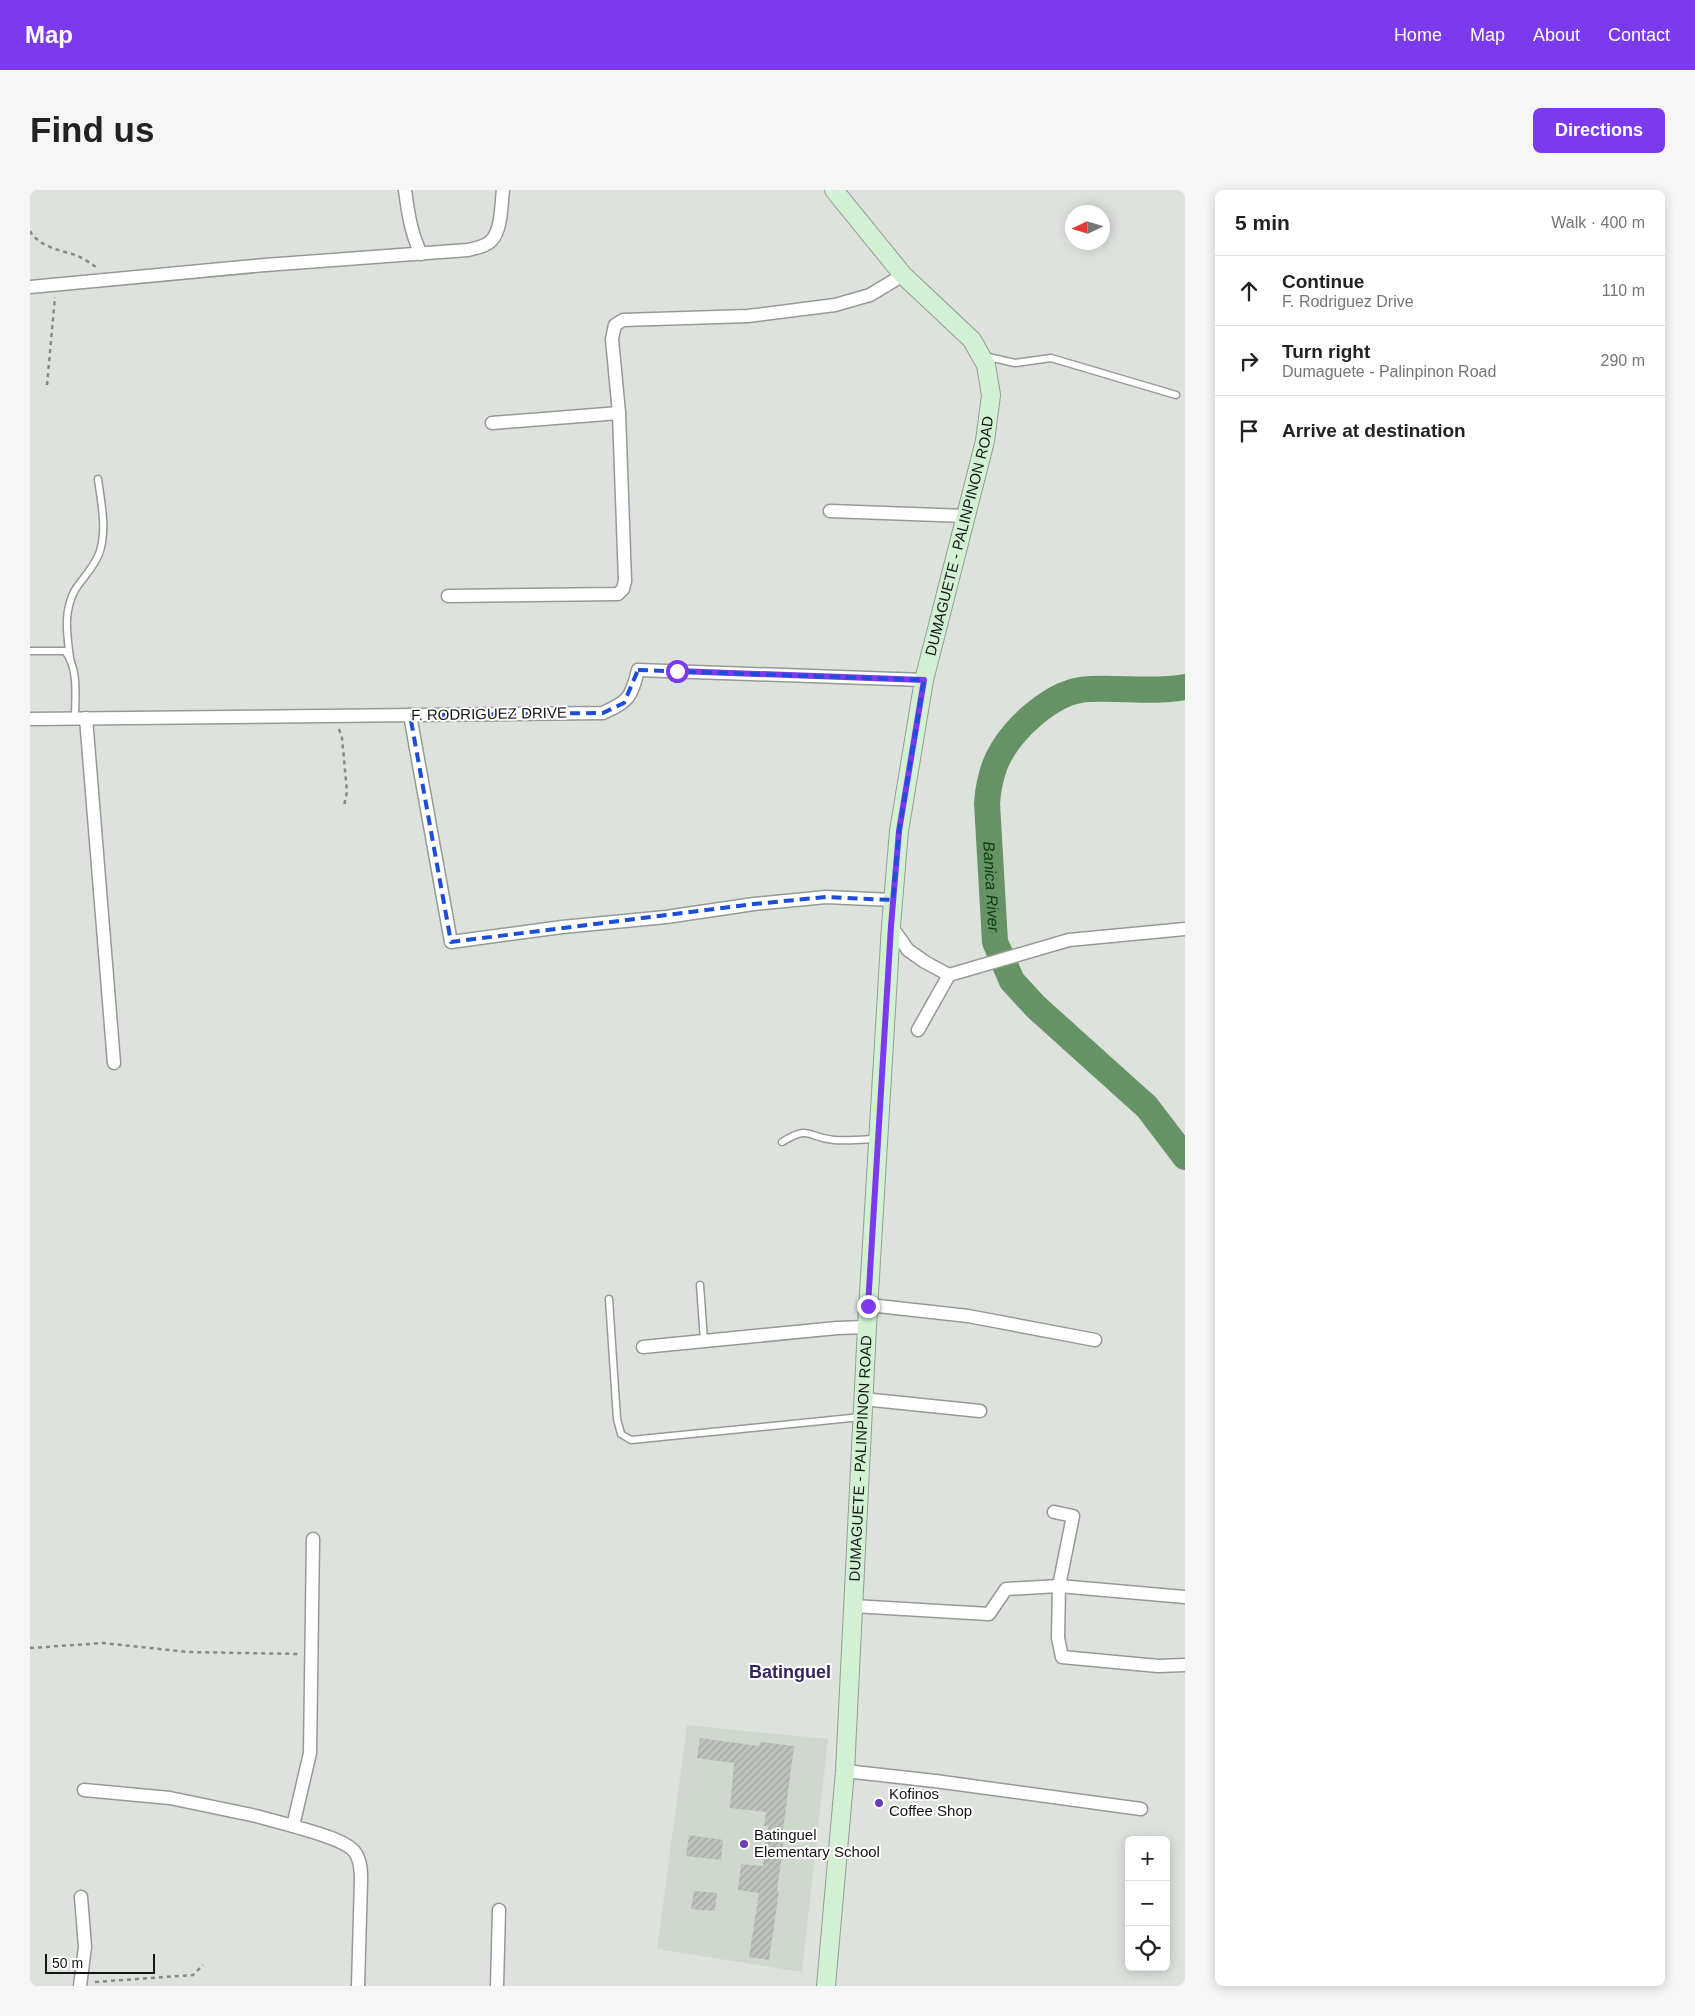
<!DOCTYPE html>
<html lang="en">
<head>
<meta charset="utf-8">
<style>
	:root { --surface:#fff; --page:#f6f6f6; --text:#222; --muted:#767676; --line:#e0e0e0; --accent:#7c3aed }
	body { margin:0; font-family:Arial,sans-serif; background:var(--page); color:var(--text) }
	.controls { position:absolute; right:15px; bottom:15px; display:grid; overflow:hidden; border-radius:8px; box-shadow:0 2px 12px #0003 }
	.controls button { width:45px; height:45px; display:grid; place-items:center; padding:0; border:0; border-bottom:1px solid var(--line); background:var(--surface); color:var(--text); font:25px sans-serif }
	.compass { position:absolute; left:1035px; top:15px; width:45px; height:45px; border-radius:50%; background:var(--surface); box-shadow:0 2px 12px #0003; rotate:266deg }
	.scale { position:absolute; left:15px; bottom:12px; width:110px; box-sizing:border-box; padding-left:5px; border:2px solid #131513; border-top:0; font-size:14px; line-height:18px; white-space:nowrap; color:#131513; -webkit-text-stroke:4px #fff; paint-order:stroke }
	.stop { position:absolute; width:15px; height:15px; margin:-11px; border:4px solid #7c3aed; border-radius:50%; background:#fff }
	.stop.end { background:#7c3aed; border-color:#fff; box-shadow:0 1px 5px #0008 }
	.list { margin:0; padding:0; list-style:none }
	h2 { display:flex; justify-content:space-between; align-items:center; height:65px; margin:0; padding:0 20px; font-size:21px }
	h2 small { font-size:16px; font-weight:400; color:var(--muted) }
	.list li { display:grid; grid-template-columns:32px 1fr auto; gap:15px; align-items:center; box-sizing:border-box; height:70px; padding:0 20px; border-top:1px solid var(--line) }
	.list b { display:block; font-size:19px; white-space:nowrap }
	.list p { margin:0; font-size:16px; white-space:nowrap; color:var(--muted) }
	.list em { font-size:16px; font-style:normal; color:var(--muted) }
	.icon { flex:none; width:28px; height:28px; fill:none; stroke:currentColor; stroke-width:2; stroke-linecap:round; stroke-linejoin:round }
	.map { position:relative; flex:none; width:1155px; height:1796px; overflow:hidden; border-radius:8px }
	header { display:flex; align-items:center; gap:30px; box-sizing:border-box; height:70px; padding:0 25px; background:var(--accent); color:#fff }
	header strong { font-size:24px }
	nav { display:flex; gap:28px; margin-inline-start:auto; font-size:18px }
	.intro { display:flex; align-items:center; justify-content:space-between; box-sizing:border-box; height:120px; padding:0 30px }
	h1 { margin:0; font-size:35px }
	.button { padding:12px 22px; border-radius:8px; background:var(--accent); color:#fff; font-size:18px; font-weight:700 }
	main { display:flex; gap:30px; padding:0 30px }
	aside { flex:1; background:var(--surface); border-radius:8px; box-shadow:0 2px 12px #0003 }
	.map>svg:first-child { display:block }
	.built { fill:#ced8cd }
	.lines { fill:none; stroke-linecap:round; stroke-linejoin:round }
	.river { stroke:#669366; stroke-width:26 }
	.building { fill:url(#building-hatch) }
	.lane-casing { stroke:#959a95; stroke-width:9 }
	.street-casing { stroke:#959a95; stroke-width:15 }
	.secondary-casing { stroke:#959a95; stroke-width:20 }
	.path { stroke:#858885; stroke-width:2.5; stroke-dasharray:4 4; stroke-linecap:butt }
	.lane { stroke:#fff; stroke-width:6 }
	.street { stroke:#fff; stroke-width:12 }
	.secondary { stroke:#d2f1d3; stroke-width:18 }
	.route { stroke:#7c3aed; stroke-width:6 }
	.marked { fill:none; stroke:#1d4ed8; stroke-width:4; stroke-dasharray:10 6; stroke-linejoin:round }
	.poi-dot { fill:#683fb8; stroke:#fff; stroke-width:2 }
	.labels { text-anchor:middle; stroke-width:4; stroke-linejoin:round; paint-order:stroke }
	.street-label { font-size:15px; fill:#131513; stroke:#fff }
	.poi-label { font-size:15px; fill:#131513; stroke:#fff; text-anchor:start }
	.water-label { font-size:16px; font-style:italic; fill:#0c3d10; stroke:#fff }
	.quarter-label { font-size:18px; font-weight:bold; fill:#35235d; stroke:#fff }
</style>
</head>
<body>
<header>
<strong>Map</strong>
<nav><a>Home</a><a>Map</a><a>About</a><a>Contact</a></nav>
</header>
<div class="intro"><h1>Find us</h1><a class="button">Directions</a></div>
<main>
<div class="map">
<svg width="1155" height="1796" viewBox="0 0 1155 1796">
	<defs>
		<pattern id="building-hatch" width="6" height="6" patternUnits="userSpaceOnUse" patternTransform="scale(1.25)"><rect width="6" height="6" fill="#bdc2bc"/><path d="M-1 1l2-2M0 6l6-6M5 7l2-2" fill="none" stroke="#a2a6a1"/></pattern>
	</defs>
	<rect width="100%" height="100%" fill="#dde2dd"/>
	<polygon class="built" points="657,1535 798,1549 772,1782 627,1759"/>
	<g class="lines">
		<path class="river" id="s1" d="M1155,497C1123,503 1091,497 1059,499C1022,500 978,542 965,575C960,588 958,600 957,613L965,752L982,791L1006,817L1117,917L1155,967"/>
	</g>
	<g class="building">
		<polygon points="670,1548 729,1556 730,1552 764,1556 752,1648 754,1648 747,1701 749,1701 739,1770 719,1767 729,1703 708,1700 711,1674 733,1676 738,1636 734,1636 736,1622 700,1618 704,1573 667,1568"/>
		<polygon points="659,1645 693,1650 691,1670 656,1666"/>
		<polygon points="664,1701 687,1703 685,1721 661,1719"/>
	</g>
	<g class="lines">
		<g class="lane-casing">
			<g id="lane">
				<polyline points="954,166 985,173 1021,168 1146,205"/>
				<path d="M0,461H35C49,479 45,507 45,528"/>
				<path d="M40,468C37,444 33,422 45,400C53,387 65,377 70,361C77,338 71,312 68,289"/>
				<path d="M752,952C782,934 777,948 804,950C818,951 833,949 847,949"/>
				<polyline points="670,1095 674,1150"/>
				<polyline points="579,1109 587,1229 591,1244 601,1250 831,1227"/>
			</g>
		</g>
		<g class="street-casing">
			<g id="street">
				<path d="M375,0C378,23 381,43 391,64"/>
				<path d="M0,97L235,75L438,60C445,58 455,57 461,51C472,40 471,15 473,0"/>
				<polyline points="462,233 589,223"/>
				<polyline points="800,321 936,326"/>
				<polyline points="418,406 588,404 593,399 595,391 589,223 582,149 585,135 593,130 718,126 805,115 840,105 873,85"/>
				<polyline points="380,525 421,752 532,737 636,727 724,714 796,707 863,710"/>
				<polyline points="56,528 84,873"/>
				<path d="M0,529L573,523C599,511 601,508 608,480L894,490"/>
				<polyline points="861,736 878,760 895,772 919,785"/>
				<polyline points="888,840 919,785 1039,750 1155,739"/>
				<polyline points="839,1115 938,1126 1065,1150"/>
				<polyline points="613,1157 807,1138 837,1137"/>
				<polyline points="833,1209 950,1221"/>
				<polyline points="1024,1322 1043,1326 1029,1396 1028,1448 1032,1467 1128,1476 1155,1475"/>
				<path d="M283,1349L280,1563L263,1636C278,1641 319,1650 326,1664C331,1672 331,1682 331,1690L328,1796"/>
				<polyline points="823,1416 959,1424 976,1399 1029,1396 1155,1407"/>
				<polyline points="815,1581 905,1591 1111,1619"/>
				<polyline points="54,1600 140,1608 226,1626 263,1636"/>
				<polyline points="50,1796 55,1757 51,1707"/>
				<polyline points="467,1796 469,1720"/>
			</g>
		</g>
		<g class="secondary-casing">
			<g id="secondary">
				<path id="s2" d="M796,1796L815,1581L837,1137L861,736L869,641L894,490L955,251L961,205L956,175L942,150L873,85L804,0"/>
			</g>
		</g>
		<g class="path">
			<path d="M0,41C9,57 30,60 45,65C53,68 60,73 66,77"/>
			<polyline points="17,195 25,107"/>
			<polyline points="309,539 312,548 317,602 314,616"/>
			<polyline points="0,1458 73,1453 158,1462 268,1464"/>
			<polyline points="65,1792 163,1785 173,1775"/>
		</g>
		<use href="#lane" class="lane"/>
		<use href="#street" class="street"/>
		<use href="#secondary" class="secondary"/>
	</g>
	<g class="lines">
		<polyline class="route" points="647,481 894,490 869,641 861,736 838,1116"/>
	</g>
	<path class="marked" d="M608,480L894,490L869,641L863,710L796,707L724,714L421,752L380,525L573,523L594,513Z"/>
	<g class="poi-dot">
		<circle cx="849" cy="1613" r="5"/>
		<circle cx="714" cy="1654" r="5"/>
	</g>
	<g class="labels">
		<g class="street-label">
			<text dy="5" stroke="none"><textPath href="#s2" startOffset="1459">DUMAGUETE - PALINPINON ROAD</textPath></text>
			<text transform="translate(459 524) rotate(-1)" y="5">F. RODRIGUEZ DRIVE</text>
			<text dy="5" stroke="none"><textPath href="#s2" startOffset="529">DUMAGUETE - PALINPINON ROAD</textPath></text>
		</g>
		<g class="poi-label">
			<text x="859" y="1609">Kofinos<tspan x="859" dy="17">Coffee Shop</tspan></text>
			<text x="724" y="1650">Batinguel<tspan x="724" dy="17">Elementary School</tspan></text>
		</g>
		<g class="water-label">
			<text dy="6" stroke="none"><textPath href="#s1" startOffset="345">Banica River</textPath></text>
		</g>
		<g class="quarter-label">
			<text x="760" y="1488">Batinguel</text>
		</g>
	</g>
</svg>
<div class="controls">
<button>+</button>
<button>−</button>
<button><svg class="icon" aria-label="locate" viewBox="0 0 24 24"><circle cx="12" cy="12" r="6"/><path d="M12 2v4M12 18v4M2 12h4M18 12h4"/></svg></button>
</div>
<svg class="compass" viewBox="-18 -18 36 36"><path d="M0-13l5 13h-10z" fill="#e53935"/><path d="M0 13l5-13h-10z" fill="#767676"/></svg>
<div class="scale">50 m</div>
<div class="stop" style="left:647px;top:481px"></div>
<div class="stop end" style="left:838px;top:1116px"></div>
</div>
<aside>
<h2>5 min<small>Walk · 400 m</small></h2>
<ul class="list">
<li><svg class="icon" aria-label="ahead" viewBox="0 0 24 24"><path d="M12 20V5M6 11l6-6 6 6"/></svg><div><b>Continue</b><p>F. Rodriguez Drive</p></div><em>110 m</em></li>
<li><svg class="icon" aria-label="right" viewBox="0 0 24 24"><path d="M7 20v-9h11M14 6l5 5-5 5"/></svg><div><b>Turn right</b><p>Dumaguete - Palinpinon Road</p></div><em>290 m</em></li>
<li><svg class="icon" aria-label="arrive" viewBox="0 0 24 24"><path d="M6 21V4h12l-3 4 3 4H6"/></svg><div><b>Arrive at destination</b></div></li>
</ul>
</aside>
</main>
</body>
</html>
